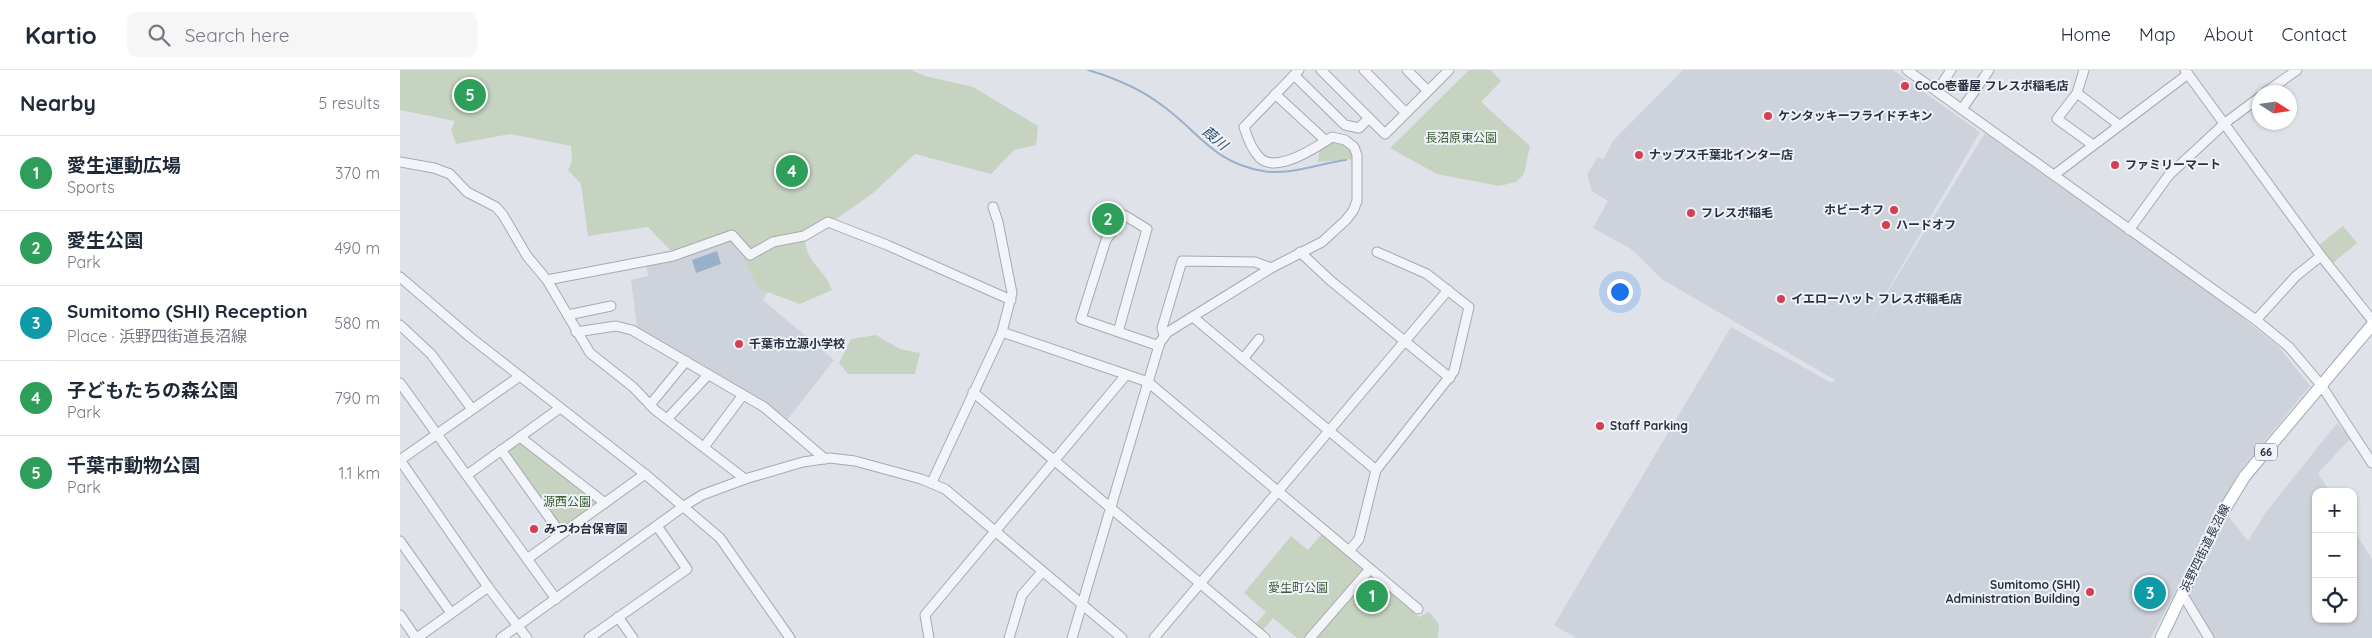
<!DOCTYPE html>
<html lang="en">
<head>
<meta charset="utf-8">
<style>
	:root { --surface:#fff; --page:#f6f6f7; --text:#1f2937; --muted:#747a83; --line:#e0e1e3; --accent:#0f766e }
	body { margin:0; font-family:Quicksand,"Noto Sans JP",sans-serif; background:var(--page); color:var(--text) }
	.controls { position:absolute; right:15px; bottom:15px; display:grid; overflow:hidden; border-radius:10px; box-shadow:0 1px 4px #0004 }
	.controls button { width:45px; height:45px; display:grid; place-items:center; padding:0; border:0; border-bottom:1px solid var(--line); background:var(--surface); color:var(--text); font:25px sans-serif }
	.compass { position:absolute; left:1852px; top:15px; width:45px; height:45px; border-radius:50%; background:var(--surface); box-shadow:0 1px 4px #0004; rotate:102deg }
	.you { position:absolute; left:1219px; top:221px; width:18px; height:18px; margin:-12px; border:4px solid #fff; border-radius:50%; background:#1a73e8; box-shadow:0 0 0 8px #1a73e833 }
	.badge { display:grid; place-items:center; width:32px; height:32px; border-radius:50%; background:var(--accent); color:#fff; font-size:16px; font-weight:700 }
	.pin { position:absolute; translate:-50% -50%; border:2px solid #fff; box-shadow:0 1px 5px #0006 }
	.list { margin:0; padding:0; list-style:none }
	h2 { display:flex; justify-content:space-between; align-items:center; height:65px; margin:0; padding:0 20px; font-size:21px }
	h2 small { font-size:16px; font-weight:400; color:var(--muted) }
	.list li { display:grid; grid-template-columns:32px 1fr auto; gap:15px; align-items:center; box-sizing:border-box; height:75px; padding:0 20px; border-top:1px solid var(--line) }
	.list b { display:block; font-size:19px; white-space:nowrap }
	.list p { margin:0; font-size:16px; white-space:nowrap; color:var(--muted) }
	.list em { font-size:16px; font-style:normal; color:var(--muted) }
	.icon { flex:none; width:28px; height:28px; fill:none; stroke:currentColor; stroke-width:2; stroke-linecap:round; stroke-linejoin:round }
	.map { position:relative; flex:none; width:1972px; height:568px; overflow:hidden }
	header { display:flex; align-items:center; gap:30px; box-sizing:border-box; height:70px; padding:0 25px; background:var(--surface); border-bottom:1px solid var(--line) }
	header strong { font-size:24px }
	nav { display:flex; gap:28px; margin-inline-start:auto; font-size:18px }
	.search { width:350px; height:45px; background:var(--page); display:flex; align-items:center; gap:12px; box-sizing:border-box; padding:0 18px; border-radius:10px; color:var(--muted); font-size:19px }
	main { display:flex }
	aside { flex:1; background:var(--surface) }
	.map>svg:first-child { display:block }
	.built { fill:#cdd2db }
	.green { fill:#c5d3c0 }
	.water { fill:#99b0cb }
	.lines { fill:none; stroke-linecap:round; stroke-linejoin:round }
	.stream { stroke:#99b0cb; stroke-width:2 }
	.minor-casing { stroke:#a4aab3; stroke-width:11 }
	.major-casing { stroke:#9ea7b5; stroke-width:13 }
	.minor { stroke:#f2f4f7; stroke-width:9 }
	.major { stroke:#fff; stroke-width:11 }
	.poi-dot { fill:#d33f53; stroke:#eff2f7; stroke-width:2 }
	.labels { text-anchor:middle; stroke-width:4; stroke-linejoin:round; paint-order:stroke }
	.shield { fill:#eff2f7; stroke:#646a78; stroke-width:1 }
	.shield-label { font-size:11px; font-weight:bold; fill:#283041 }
	.poi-label { font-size:12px; font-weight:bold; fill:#283041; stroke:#eff2f7; text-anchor:start }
	.park-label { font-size:12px; fill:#3b5d34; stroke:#eff2f7 }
	.street-label { font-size:12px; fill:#283041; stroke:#eff2f7 }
	.water-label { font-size:14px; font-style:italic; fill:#304e77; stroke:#eff2f7 }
</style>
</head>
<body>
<header>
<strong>Kartio</strong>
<div class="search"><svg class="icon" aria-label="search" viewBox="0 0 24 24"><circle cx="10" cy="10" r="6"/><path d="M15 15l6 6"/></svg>Search here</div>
<nav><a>Home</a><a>Map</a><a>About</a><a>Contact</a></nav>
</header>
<main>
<aside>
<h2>Nearby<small>5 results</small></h2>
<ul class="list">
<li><span class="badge" style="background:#2e9e5b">1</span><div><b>愛生運動広場</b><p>Sports</p></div><em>370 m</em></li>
<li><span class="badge" style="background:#2e9e5b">2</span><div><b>愛生公園</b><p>Park</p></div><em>490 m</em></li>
<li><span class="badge" style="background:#0f9aa8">3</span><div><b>Sumitomo (SHI) Reception</b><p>Place · 浜野四街道長沼線</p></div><em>580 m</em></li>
<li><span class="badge" style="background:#2e9e5b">4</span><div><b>子どもたちの森公園</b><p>Park</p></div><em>790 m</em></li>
<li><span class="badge" style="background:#2e9e5b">5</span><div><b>千葉市動物公園</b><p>Park</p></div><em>1.1 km</em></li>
</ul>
</aside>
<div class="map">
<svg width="1972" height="568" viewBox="0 0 1972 568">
	<rect width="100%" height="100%" fill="#dfe3e9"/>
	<g class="built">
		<polygon points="1283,0 1493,0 1580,62 1463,262 1585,63 1828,236 1879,277 1910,316 1839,402 1751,568 1176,568 1154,555 1331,257 1432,313 1435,310 1263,210 1231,179 1193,158 1208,131 1192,121 1187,104 1198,87 1203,90 1213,71"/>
		<polygon points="334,170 376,210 363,230 434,290 387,350 237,257 231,210 248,206 246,193"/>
		<polygon points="1937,353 1951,368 1918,403 1930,422 1916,422 1916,549 1953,549 1953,459 1972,489 1972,568 1812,568 1786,526 1826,443 1848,471 1866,442"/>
	</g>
	<g class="green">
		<path d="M0,0H511L525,6L573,17L638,56L636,75L614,80L591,104L515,84L473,123L405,171C408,195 424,198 432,220L400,234L359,219L335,171L278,188L248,157L188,166L181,114L168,100L172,91L171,76L110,64L56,74L51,60L55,51L0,40Z"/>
		<polygon points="1069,0 1091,0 1101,11 1081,32 1130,76 1124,104 1116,112 1099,116 1037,104 990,78"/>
		<path d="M935,71C946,73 951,77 955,89L918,92L920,77Z"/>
		<polygon points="713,131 723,139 703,170 691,158"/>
		<polygon points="1943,156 1957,173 1933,193 1919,175"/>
		<polygon points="476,265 500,279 520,283 515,304 448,304 439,293 451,269"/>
		<polygon points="119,371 200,433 162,460 106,384 106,378"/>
		<polygon points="922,464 964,499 906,568 897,568 873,548 861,562 854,556 866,542 844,523 891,466 908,480"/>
		<polygon points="964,509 974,509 1019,547 1029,542 1039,554 1038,568 913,568"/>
	</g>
	<polygon class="water" points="317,181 321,194 296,203 292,190"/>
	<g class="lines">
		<path class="stream" d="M688,0C715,8 741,19 763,36C800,63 814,93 863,101C890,106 920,93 946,90"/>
		<g class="minor-casing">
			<g id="minor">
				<polyline points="921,0 985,64 1049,0"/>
				<polyline points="964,0 1006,43"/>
				<polyline points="1007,0 1028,21"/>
				<polyline points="1507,0 1856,250 1889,277 1921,315 1972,393"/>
				<polyline points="1684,0 1677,23 1657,49 1693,75"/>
				<polyline points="1785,0 1921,186 1972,250"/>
				<polyline points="894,5 945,55 959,58 969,48"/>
				<polyline points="1537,21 1551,0"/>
				<polyline points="1866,22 1897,0"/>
				<polyline points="1677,23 1719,55"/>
				<polyline points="875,24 926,71"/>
				<polyline points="1562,39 1589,0"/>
				<polyline points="0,92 34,98 50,104 67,122 96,137 103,145 127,186 147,210 190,283 233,317 255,340 345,409"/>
				<polyline points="1654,105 1788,4"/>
				<polyline points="1729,160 1769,105 1825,53 1860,27"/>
				<polyline points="900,182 931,211 1050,308"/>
				<polyline points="0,207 70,267 245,404 320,468 390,568"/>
				<polyline points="147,210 273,186 332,165 350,185 373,172 404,166 428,152 487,175 611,230"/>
				<polyline points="168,245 211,236"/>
				<polyline points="793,247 976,400"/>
				<polyline points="1856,250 1896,206 1921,186"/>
				<polyline points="0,255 31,284 72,339"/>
				<polyline points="176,262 216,256 232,260 364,337 425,389"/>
				<polyline points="602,262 748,312 1018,539"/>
				<polyline points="718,262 747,159 724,145 706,170 681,249 759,276"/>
				<polyline points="764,265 762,258 782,191 855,192 871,198"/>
				<polyline points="843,289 859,269"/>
				<polyline points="0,313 156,529"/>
				<polyline points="573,322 865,568"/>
				<polyline points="250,335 286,291"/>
				<polyline points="268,348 308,305"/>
				<polyline points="120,367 205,433"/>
				<polyline points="304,377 343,325"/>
				<polyline points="101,380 161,464"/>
				<polyline points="0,390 88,517 127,568"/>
				<polyline points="0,390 120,306"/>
				<polyline points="67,405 160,338"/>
				<polyline points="532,412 602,262 612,223 598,152 593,137"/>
				<polyline points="0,471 51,543"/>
				<polyline points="949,481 959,469 976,400 1054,301 1069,237 1027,204 977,182"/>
				<polyline points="127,489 245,404"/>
				<polyline points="1783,525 1809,568"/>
				<polyline points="0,545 16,568"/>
				<polyline points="218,547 233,568"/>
				<polyline points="17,568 88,517"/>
				<polyline points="101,568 284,436 302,425 345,409 403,392 430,388 455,391 521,409 545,419 722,568"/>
				<polyline points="189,568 287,499 257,456"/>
				<polyline points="529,568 525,545 726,305"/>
				<polyline points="609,568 622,525 642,502"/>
				<path d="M672,568L760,272L768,262L871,198L922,172L946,150L953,141L957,131V85L954,77L945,70L932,67C917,77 877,104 860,88C852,80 847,67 844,57L899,0"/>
				<polyline points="754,568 1048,220"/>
				<polyline points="910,568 970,499"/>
			</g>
		</g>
		<g class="major-casing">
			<polyline id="major" points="1761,568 1818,450 1845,406 1972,255"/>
		</g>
		<use href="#minor" class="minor"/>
		<use href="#major" class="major"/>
	</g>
	<g class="poi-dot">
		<circle cx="1505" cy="16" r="5"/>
		<circle cx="1368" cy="46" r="5"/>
		<circle cx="1239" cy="85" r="5"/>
		<circle cx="1715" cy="95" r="5"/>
		<circle cx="1494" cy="140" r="5"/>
		<circle cx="1291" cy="143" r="5"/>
		<circle cx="1486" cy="155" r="5"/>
		<circle cx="1381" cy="229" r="5"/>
		<circle cx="339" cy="274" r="5"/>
		<circle cx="1200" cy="356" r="5"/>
		<circle cx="134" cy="459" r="5"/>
		<circle cx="1690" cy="522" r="5"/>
	</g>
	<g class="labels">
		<rect class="shield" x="1855" y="373.5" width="22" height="17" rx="4"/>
		<g class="shield-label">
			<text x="1866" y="386">66</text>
		</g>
		<g class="poi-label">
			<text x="1515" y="20">CoCo壱番屋 フレスポ稲毛店</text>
			<text x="1378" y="50">ケンタッキーフライドチキン</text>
			<text x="1249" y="89">ナップス千葉北インター店</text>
			<text x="1725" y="99">ファミリーマート</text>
			<text x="1484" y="144" text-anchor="end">ホビーオフ</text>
			<text x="1301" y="147">フレスポ稲毛</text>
			<text x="1496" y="159">ハードオフ</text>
			<text x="1391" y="233">イエローハット フレスポ稲毛店</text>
			<text x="349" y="278">千葉市立源小学校</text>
			<text x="1210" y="360">Staff Parking</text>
			<text x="144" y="463">みつわ台保育園</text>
			<text x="1680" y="519" text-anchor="end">Sumitomo (SHI)<tspan x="1680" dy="14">Administration Building</tspan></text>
		</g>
		<g class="park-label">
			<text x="1061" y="72">長沼原東公園</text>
			<text x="167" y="436">源西公園</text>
			<text x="898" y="522">愛生町公園</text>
		</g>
		<g class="street-label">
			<text transform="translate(1805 478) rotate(-64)" y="4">浜野四街道長沼線</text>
		</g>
		<g class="water-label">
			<text transform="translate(815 68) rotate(39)" y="5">葭川</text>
		</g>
	</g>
</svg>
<div class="controls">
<button>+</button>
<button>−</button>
<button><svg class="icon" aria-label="locate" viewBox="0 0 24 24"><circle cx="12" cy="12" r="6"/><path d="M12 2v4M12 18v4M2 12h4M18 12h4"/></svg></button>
</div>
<svg class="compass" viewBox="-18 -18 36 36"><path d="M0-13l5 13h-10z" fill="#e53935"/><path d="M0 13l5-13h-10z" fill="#747a83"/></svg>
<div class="you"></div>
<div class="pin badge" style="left:972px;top:526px;background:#2e9e5b">1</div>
<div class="pin badge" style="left:708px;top:149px;background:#2e9e5b">2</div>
<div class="pin badge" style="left:1750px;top:523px;background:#0f9aa8">3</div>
<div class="pin badge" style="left:392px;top:101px;background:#2e9e5b">4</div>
<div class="pin badge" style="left:70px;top:25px;background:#2e9e5b">5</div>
</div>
</main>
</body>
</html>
